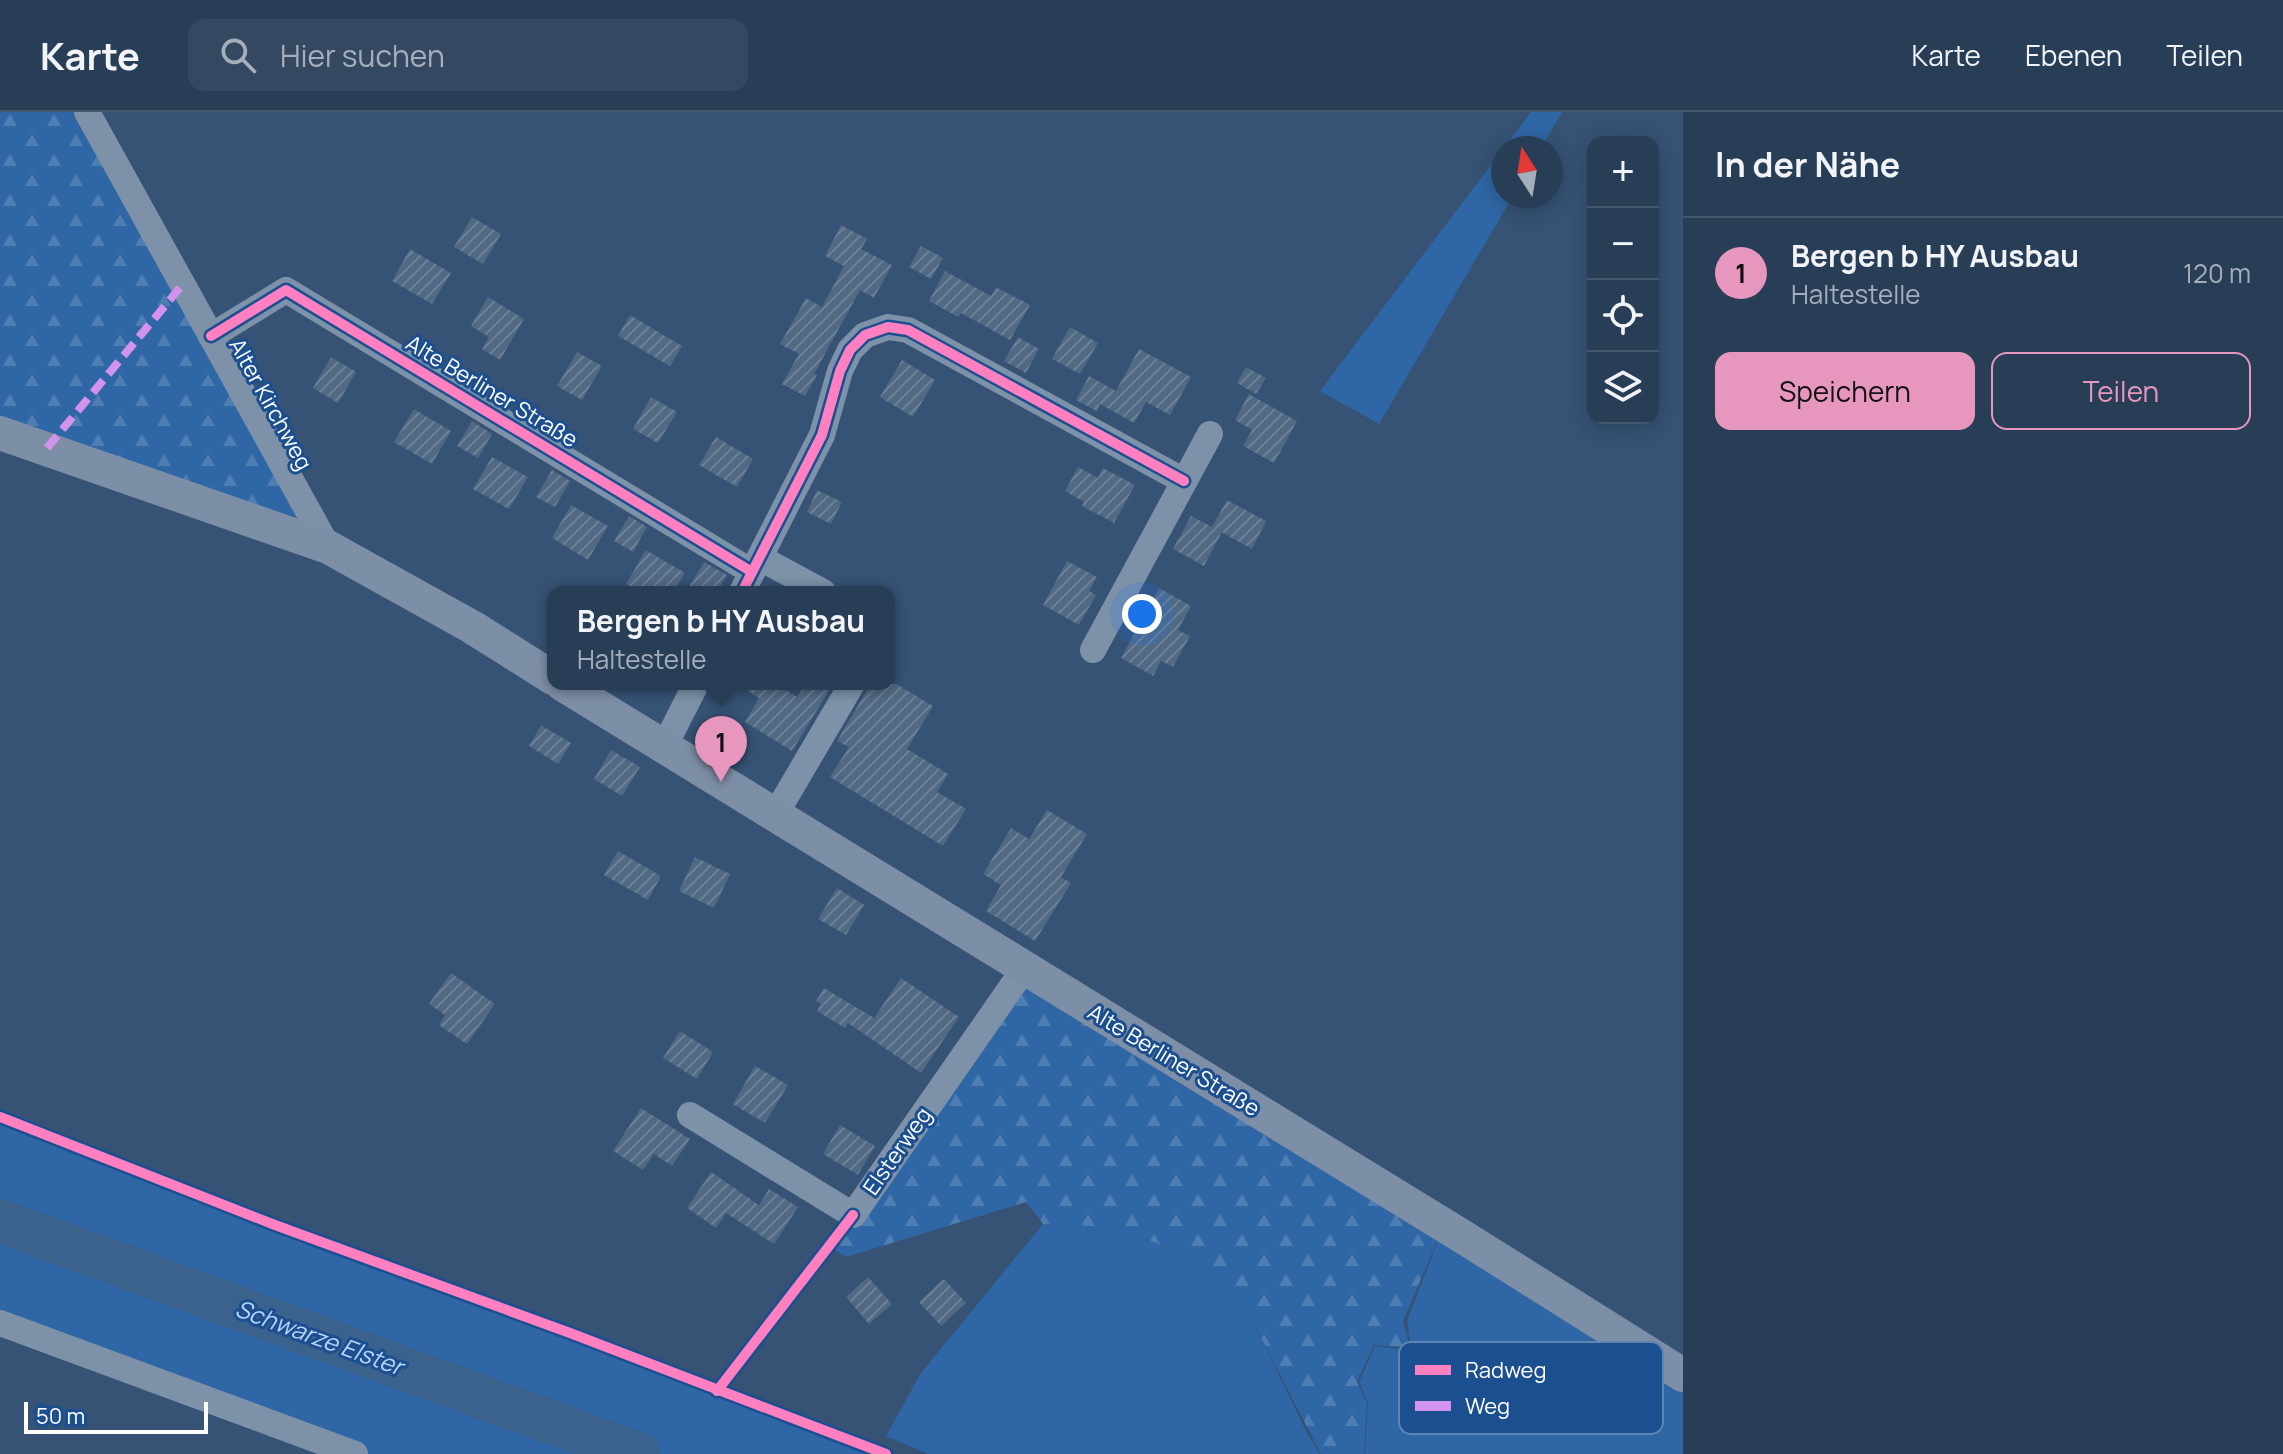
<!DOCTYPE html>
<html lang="de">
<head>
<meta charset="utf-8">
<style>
	:root { --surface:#283e57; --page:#344961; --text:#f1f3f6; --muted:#a5aeba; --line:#44576d; --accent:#e797bd }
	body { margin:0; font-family:Manrope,sans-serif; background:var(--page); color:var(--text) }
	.controls { position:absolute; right:24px; top:24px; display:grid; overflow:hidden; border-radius:16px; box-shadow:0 4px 20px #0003 }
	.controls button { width:72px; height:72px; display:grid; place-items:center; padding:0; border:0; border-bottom:2px solid var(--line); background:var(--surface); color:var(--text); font:40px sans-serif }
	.compass { position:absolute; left:1491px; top:24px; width:72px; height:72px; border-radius:50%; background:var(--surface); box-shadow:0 4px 20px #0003; rotate:348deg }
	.scale { position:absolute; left:24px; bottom:20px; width:184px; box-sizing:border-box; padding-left:8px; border:4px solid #fff; border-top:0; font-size:22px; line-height:28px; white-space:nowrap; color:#fff; -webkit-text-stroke:6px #1b4f8f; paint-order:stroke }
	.you { position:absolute; left:1142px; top:502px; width:28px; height:28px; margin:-20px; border:6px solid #fff; border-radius:50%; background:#1a73e8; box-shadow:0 0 0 12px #1a73e833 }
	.badge { display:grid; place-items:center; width:52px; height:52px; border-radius:50%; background:var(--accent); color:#111; font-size:26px; font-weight:700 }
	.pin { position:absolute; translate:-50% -66px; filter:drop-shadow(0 2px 4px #0008) }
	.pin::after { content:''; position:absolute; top:42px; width:28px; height:24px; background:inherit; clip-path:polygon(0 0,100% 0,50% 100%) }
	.popup { position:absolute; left:547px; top:474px; width:348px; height:104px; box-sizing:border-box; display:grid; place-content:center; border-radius:16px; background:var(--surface); filter:drop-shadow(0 2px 6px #0005); font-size:26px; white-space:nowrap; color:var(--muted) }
	.popup b { font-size:30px; color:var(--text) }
	.popup::after { content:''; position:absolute; left:50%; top:100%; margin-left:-16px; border:16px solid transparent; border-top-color:var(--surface) }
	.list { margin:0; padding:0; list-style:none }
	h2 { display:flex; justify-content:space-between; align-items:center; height:104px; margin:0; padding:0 32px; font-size:34px }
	h2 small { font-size:26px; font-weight:400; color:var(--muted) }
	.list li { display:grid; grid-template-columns:52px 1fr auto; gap:24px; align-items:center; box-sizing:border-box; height:112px; padding:0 32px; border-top:2px solid var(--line) }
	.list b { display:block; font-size:30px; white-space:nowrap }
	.list p { margin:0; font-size:26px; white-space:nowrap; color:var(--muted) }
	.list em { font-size:26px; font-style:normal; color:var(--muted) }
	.actions { display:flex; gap:16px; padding:24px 32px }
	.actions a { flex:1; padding:18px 0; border:2px solid var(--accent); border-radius:16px; text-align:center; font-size:28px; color:var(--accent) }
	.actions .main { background:var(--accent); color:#111 }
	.icon { flex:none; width:44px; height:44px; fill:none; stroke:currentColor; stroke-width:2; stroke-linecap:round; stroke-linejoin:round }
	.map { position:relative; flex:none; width:1683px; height:1342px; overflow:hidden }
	header { display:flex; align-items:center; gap:48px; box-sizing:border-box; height:112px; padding:0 40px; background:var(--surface); border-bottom:2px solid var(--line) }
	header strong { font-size:38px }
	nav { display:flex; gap:44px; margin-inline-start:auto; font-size:28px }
	.search { width:560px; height:72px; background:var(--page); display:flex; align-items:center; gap:20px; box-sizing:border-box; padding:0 28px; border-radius:16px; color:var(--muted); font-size:30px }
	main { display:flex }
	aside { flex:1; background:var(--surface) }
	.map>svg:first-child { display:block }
	.grass { fill:#2f66a5 }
	.forest { fill:url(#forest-firs) }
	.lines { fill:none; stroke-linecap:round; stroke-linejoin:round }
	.river { stroke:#3b618d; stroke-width:44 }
	.building { fill:url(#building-hatch) }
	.minor { stroke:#7d92a8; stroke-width:26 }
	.major { stroke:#7d8ea7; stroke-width:34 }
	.quiet { stroke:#d193ec; stroke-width:8; stroke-dasharray:16 8; stroke-linecap:butt }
	.cycleway-casing { stroke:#1b4f8f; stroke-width:15 }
	.cycleway { stroke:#ff80c0; stroke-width:10 }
	.labels { text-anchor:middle; stroke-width:6; stroke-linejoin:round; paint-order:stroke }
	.street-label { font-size:22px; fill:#fff; stroke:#1b4f8f }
	.water-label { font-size:24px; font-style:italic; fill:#b5d3f5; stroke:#1b4f8f }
	.key { fill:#1b4f8f; stroke:#5f84b1; stroke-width:2 }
	.key-label { font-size:22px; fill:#fff }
</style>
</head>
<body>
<header>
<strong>Karte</strong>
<div class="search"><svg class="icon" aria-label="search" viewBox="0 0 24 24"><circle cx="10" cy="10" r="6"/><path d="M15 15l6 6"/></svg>Hier suchen</div>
<nav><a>Karte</a><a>Ebenen</a><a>Teilen</a></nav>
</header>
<main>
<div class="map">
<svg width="1683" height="1342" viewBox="0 0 1683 1342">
	<defs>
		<pattern id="forest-firs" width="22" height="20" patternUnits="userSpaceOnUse" patternTransform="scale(2)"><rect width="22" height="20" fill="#2f66a5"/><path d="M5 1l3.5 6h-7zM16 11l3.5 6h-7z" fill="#4e7db2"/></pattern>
		<pattern id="building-hatch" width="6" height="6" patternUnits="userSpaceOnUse" patternTransform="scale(2)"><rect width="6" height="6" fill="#526984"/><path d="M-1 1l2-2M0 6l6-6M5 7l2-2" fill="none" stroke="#6c8096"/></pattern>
	</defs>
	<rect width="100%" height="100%" fill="#365274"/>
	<g class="grass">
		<polygon points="1531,0 1562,0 1541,36 1504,36"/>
		<polygon points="1503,37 1503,84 1513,84 1379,312 1320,279"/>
		<path d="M0,1005C290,1119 583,1224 872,1342H356L0,1210Z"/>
		<polygon points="1043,1112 1081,1113 1151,1129 1212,1157 1258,1220 1307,1321 1320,1342 928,1342 886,1324 921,1261"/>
		<polygon points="1444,1113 1683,1263 1683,1342 1365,1342 1368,1291 1359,1270 1375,1234 1411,1238 1407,1209"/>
	</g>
	<g class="forest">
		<polygon points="0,0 87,0 327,435 0,321"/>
		<polygon points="1029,860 1444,1113 1403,1209 1410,1236 1374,1233 1357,1269 1367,1291 1364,1342 1321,1342 1258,1220 1212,1157 1151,1129 1081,1113 1043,1112 1026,1090 846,1145 835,1138"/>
	</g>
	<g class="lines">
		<polyline class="river" points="0,1109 638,1342"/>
	</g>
	<g class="building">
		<polygon points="472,105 501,122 483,152 454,135"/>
		<polygon points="841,113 867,127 861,137 892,153 874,186 860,178 814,262 817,263 805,284 782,272 799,242 780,232 806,186 822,195 844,154 825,144"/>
		<polygon points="921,134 943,146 931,167 909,155"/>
		<polygon points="410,137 451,161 432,192 392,169"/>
		<polygon points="945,159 991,184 996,175 1030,193 1010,228 961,201 958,205 929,189"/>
		<polygon points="488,185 524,207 500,248 482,237 489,225 471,214"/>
		<polygon points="630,203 682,234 670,254 618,224"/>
		<polygon points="1070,215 1098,231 1080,262 1052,247"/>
		<polygon points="1018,225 1039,237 1026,261 1004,249"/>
		<polygon points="1139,237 1191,265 1170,303 1146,290 1134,311 1100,292 1097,299 1076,288 1089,264 1116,279"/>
		<polygon points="577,240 602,254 582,288 557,274"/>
		<polygon points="331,245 356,260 338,291 313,276"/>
		<polygon points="902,248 935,268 913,305 880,285"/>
		<polygon points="1246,255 1266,266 1256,282 1237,271"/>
		<polygon points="1249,282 1297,309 1274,351 1243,334 1252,318 1235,308"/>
		<polygon points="651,285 677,300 658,331 633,317"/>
		<polygon points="414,297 451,319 432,352 394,330"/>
		<polygon points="472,309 492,322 478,346 457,334"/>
		<polygon points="716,325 753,347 737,375 699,353"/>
		<polygon points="492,345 528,365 509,397 473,377"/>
		<polygon points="1078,355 1098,366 1103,356 1135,373 1114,411 1082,394 1084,390 1065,379"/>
		<polygon points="552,358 570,369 555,395 536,385"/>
		<polygon points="817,378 842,390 831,412 807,400"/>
		<polygon points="1227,388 1266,409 1252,437 1212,415"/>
		<polygon points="571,393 608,414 588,448 552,426"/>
		<polygon points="629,404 647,415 633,440 614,429"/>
		<polygon points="1191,404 1222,420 1204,454 1173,437"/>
		<polygon points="646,438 685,461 673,480 640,480 626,472"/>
		<polygon points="1067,449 1097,465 1089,479 1096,483 1079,513 1043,493"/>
		<polygon points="704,450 727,463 717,480 686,480"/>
		<polygon points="1159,476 1191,494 1178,518 1190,524 1173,555 1161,549 1153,564 1121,546"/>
		<polygon points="737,572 776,572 797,585 806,572 833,572 792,639 745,610 759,586"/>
		<polygon points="868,572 896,572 933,594 907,637 948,662 937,680 966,697 943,734 830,665 849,635 837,629 866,580"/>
		<polygon points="541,613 571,631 558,652 529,634"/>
		<polygon points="611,638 640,655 622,684 594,667"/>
		<polygon points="1047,698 1087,722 1061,765 1071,771 1035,829 986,799 1001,773 983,762 1011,716 1029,727"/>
		<polygon points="618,739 661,764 648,788 604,763"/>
		<polygon points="695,745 730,762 714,796 679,779"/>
		<polygon points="837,776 864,793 846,823 818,807"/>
		<polygon points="451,861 495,892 467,932 439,913 445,903 429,892"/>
		<polygon points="901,866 959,905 921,961 848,911 845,916 817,899 821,892 816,889 824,876 874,906"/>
		<polygon points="680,919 713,940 697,967 663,946"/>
		<polygon points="755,954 788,973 765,1011 733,992"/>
		<polygon points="641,996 690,1027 672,1054 654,1042 643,1058 613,1039"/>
		<polygon points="840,1013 875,1034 858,1063 823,1042"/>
		<polygon points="711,1060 759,1093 769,1077 798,1095 774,1132 726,1101 716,1116 687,1096"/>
		<polygon points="868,1165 892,1192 869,1212 846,1185"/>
		<polygon points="944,1167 966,1191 941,1214 919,1190"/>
	</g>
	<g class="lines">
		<g class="minor">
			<polyline points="87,0 328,435"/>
			<polyline points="211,224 286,178 752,460"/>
			<polyline points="760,446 823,480"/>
			<polyline points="742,480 822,323 840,259 850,238 865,223 888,215 908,218 1184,369"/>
			<polyline points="1093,538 1210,322"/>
			<polyline points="664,635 696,572"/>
			<polyline points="775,703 852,572"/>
			<polyline points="690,1003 853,1103 1024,857"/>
			<polyline points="0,1211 355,1342"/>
		</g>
		<g class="major">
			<polyline points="0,321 328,435 472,515 553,566"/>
			<polyline points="562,572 1460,1123 1683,1263"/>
		</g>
		<polyline class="quiet" points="47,336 183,172"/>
		<g class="cycleway-casing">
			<g id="cycleway">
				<polyline points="211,224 286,178 752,460"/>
				<polyline points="742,480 822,323 840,259 850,238 865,223 888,215 908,218 1184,369"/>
				<polyline points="0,1005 275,1113 570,1221 886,1342"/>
				<polyline points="717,1279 853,1103"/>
			</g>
		</g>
		<use href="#cycleway" class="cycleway"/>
	</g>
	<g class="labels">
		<g class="street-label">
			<text transform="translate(492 279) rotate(31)" y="8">Alte Berliner Straße</text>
			<text transform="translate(271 292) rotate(61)" y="8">Alter Kirchweg</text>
			<text transform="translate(1174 948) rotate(31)" y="8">Alte Berliner Straße</text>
			<text transform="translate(897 1039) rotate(-55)" y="8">Elsterweg</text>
		</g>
		<g class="water-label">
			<text transform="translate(319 1226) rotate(20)" y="8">Schwarze Elster</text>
		</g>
	</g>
	<rect x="1399" y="1230" width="264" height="92" rx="12" class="key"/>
	<rect x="1415" y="1253" width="36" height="10" fill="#ff80c0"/>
	<rect x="1415" y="1289" width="36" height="10" fill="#d193ec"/>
	<g class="key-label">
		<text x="1465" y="1266">Radweg</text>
		<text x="1465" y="1302">Weg</text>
	</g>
</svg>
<div class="controls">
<button>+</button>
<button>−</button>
<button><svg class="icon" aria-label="locate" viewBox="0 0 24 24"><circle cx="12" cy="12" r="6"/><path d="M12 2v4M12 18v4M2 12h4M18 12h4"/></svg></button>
<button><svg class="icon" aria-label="layers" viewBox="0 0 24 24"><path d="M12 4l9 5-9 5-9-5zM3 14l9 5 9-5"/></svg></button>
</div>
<svg class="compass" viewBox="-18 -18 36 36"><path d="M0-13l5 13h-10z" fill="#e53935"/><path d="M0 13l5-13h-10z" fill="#a5aeba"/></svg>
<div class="scale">50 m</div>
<div class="you"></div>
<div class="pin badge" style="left:721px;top:670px">1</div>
<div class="popup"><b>Bergen b HY Ausbau</b>Haltestelle</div>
</div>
<aside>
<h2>In der Nähe<small></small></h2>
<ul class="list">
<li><span class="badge">1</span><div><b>Bergen b HY Ausbau</b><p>Haltestelle</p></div><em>120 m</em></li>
</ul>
<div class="actions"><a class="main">Speichern</a><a>Teilen</a></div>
</aside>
</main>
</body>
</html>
